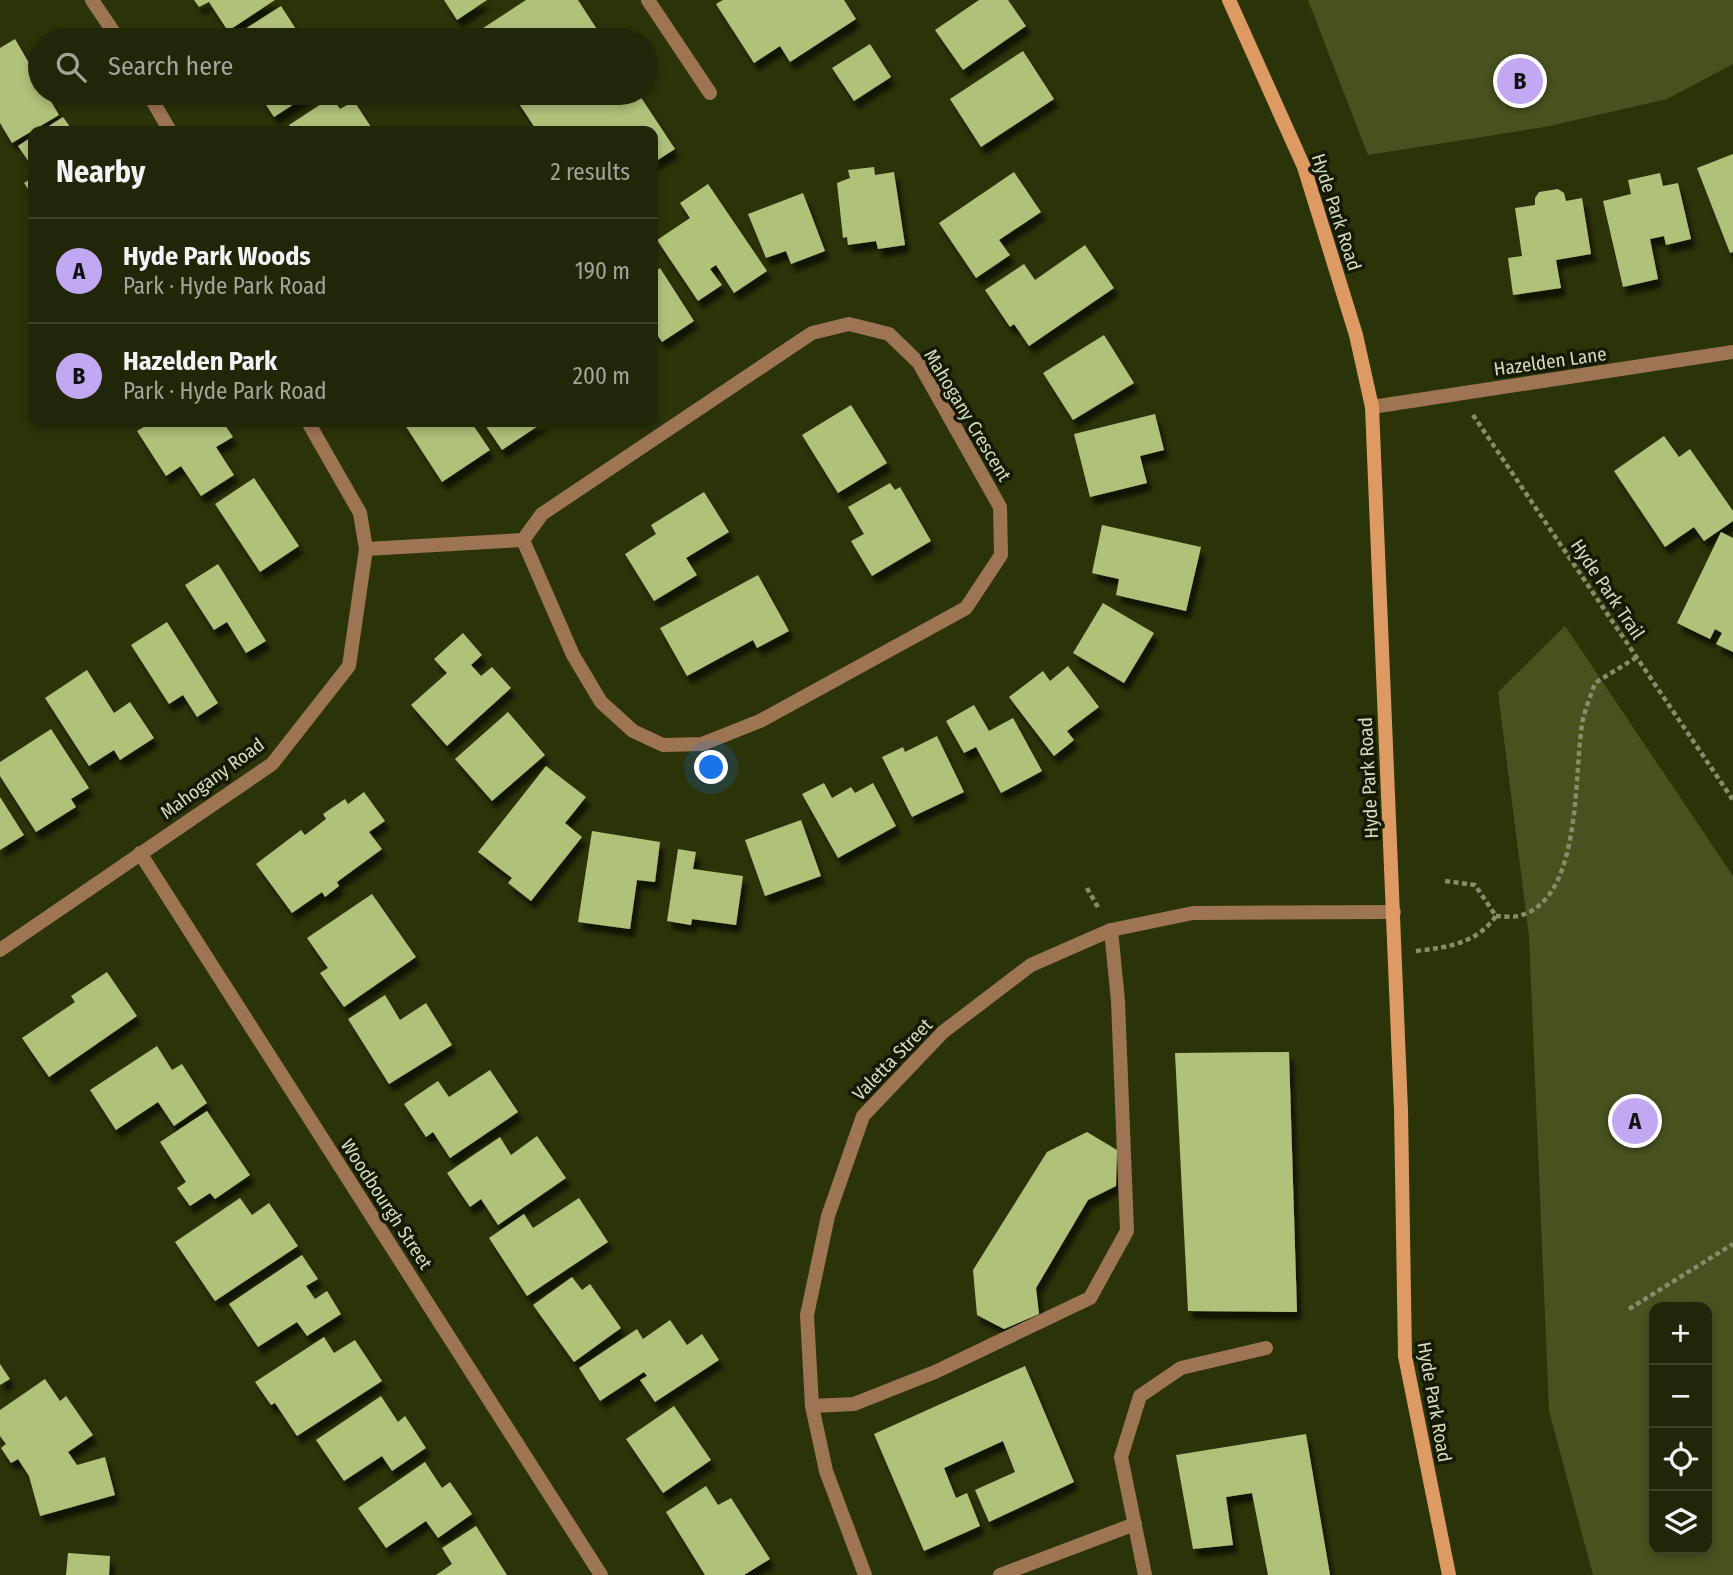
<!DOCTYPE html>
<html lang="en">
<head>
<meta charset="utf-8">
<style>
	:root { --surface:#202607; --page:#282e11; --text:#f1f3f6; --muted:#a2a59b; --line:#3d4328; --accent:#c2a7f2 }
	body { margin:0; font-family:"Fira Sans Condensed",sans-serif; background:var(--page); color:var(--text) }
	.controls { position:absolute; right:21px; bottom:21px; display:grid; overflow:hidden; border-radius:14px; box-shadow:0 4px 10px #0003 }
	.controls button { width:63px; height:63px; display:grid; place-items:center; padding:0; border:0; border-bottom:2px solid var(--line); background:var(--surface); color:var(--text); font:35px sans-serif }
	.you { position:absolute; left:712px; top:768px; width:24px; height:24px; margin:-18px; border:5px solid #fff; border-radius:50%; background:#1a73e8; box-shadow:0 0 0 10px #1a73e833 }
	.badge { display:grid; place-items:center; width:46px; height:46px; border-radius:50%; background:var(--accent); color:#111; font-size:23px; font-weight:700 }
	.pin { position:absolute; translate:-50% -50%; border:4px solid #fff; box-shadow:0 2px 7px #0006 }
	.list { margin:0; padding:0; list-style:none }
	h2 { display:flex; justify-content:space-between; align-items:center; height:91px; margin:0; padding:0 28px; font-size:30px }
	h2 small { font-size:23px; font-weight:400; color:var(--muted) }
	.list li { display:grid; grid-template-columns:46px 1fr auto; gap:21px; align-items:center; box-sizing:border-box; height:105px; padding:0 28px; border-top:2px solid var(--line) }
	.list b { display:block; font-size:26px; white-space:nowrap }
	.list p { margin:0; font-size:23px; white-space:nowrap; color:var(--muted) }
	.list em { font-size:23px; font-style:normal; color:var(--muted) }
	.icon { flex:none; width:38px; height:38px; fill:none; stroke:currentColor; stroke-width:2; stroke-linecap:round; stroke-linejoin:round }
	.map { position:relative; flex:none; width:1733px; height:1575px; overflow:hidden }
	.search { position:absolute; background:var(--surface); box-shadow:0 4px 10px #0003; left:28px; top:28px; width:630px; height:77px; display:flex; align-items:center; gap:18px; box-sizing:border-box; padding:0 24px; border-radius:38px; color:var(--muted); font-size:26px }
	.panel { position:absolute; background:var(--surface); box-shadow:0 4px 10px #0003; left:28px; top:126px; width:630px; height:301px; border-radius:14px }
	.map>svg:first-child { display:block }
	.green { fill:#47521f; fill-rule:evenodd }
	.building { fill:#b0c27a; filter:url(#shadow) }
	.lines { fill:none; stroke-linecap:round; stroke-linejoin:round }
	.path { stroke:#858d6b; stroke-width:4.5; stroke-dasharray:5 3.5; stroke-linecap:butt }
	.service { stroke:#9e7553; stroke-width:14 }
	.minor { stroke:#9e7553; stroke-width:14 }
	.tertiary { stroke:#9e7553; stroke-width:14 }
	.secondary { stroke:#dd9b63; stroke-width:14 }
	.labels { text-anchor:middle; stroke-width:7; stroke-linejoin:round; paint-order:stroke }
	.street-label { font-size:19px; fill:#d4dcc0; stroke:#151a04 }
</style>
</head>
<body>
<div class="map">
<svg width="1733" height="1575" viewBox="0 0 1733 1575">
	<defs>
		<filter id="shadow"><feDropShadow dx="4.5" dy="8" stdDeviation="2" flood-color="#0009"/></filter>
	</defs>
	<rect width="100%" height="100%" fill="#2b3309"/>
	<g class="green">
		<polygon points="1308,0 1733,0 1733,64 1667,99 1545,127 1368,155"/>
		<path d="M1565,626L1733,876V1575H1593L1549,1411L1529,936L1498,692ZM1654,1307H1707V1549H1654Z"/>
	</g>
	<g class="building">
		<polygon points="194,0 275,0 228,31 209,2 199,7"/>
		<polygon points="444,0 487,0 457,20"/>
		<polygon points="526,0 578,0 604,40 478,40 474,34"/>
		<polygon points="723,0 844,0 856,19 790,62 780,46 754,63 716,4"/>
		<polygon points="979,0 1008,0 1026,26 963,70 935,30"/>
		<polygon points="281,6 303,40 228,40"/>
		<polygon points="15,39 40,82 40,93 46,93 59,115 12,143 0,123 0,48"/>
		<polygon points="870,44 891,77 854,101 832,68"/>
		<polygon points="1023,51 1054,99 981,147 950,99"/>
		<polygon points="258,93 311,93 274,117"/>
		<polygon points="512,93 638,93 675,149 653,163 653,131 537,131"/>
		<polygon points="332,97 340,109 354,101 371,127 364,131 293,131 289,125"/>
		<polygon points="63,117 73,131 41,131"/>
		<polygon points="33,136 33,168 18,146"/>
		<polygon points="1733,154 1733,252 1730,253 1697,168"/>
		<polygon points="874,167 875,175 894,172 905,245 878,249 876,241 848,245 847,237 843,238 837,183 850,178 848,170"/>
		<polygon points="1014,172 1041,212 999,240 1010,255 976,278 939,223"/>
		<polygon points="1660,173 1663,186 1678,183 1691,239 1666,245 1664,236 1650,239 1658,279 1623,287 1603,201 1631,194 1628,180"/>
		<polygon points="33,177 33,196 24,183"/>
		<polygon points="708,184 767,271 734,293 716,265 710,269 722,285 698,301 657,240 690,218 680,203"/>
		<polygon points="1558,189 1564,193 1566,201 1582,198 1591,254 1556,260 1561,288 1513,295 1508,258 1522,256 1515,208 1535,205 1535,198 1539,192"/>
		<polygon points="803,193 825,251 791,264 786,251 766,258 748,214"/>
		<polygon points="1085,245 1114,288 1029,346 1014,324 1010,327 985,290 1024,264 1035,280"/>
		<polygon points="660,268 694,321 662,342 656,333 653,335 653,273"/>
		<polygon points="1104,335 1134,383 1073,420 1043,373"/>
		<polygon points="851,405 887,463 838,493 802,435"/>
		<polygon points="1155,414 1164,450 1140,456 1147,483 1090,497 1074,434"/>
		<polygon points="152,422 223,422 233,437 216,447 234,475 201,496 181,466 166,476 137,431"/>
		<polygon points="403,422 471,422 490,450 442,482"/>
		<polygon points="483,422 544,422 502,450"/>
		<polygon points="1664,436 1679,457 1690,449 1733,511 1733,521 1704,541 1694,527 1665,547 1614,471"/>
		<polygon points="254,478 299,546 260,572 215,504"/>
		<polygon points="890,483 895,490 900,487 931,541 872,576 851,541 864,534 848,507"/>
		<polygon points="704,492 729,532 686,558 697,575 654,601 625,554 656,534 651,525"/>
		<polygon points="1102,525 1201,547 1186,611 1116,595 1119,579 1092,573"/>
		<polygon points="1721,532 1733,538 1733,652 1716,644 1722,633 1715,629 1710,639 1677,623"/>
		<polygon points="218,564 266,641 246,653 227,622 214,630 185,585"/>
		<polygon points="758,575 789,631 757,648 753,640 687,676 660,628"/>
		<polygon points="1103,603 1154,633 1124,683 1073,653"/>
		<polygon points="167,622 218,703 197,717 183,695 169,704 131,645"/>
		<polygon points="463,633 482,655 471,665 481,676 492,667 511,688 447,746 411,705 447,673 434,659"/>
		<polygon points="1068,666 1099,707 1067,731 1074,740 1054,756 1009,697 1043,671 1050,681"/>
		<polygon points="87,670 114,713 130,702 154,738 120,760 114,750 89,766 45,698"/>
		<polygon points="974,705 989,731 1013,718 1042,771 1001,793 976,747 964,753 946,721"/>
		<polygon points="508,712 545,755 492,801 455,759"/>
		<polygon points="51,729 89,788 71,799 76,807 36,832 0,776 0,762"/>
		<polygon points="937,736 964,792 912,817 882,757 903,747 905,752"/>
		<polygon points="546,766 586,797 565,823 582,837 531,901 508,883 512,878 478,852"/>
		<polygon points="824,783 832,798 851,787 855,793 873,783 896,826 838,858 802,794"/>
		<polygon points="364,792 385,821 369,832 382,849 337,882 339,886 325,897 322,892 292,913 256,864 301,830 305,835 326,819 323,814 345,799 348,804"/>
		<polygon points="0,797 24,835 0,850"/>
		<polygon points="801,820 821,876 765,896 745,840"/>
		<polygon points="592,831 660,842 655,882 637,880 630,929 578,922"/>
		<polygon points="678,849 696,852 693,869 743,876 736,925 692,919 691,925 667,921"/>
		<polygon points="372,894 416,957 344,1007 320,973 328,968 307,938"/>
		<polygon points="107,972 137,1016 49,1077 22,1038 75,1002 71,996"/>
		<polygon points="385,995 400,1020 426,1003 452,1045 389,1084 348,1019"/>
		<polygon points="157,1046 172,1070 182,1064 207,1103 174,1126 158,1102 116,1130 90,1090"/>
		<polygon points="1289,1052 1297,1312 1188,1311 1175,1053"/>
		<polygon points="490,1070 518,1112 450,1158 433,1132 426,1137 404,1104 438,1081 449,1097"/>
		<polygon points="207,1111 250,1175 215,1199 210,1193 190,1206 177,1188 186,1182 160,1142"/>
		<polygon points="1087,1132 1117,1150 1116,1186 1088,1200 1036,1288 1039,1314 1004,1329 977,1315 973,1270 1047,1152"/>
		<polygon points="537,1136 566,1178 498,1225 481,1199 470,1207 447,1173 500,1137 511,1155"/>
		<polygon points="240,1198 252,1215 269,1203 298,1246 215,1301 175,1242"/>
		<polygon points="579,1198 608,1242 527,1296 489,1238 524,1214 533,1228"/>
		<polygon points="302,1255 318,1279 306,1286 315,1299 327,1291 341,1314 307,1336 297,1322 258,1347 229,1304"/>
		<polygon points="572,1277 582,1290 590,1284 621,1328 574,1362 533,1305"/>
		<polygon points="670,1320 687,1345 702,1334 719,1360 655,1402 640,1380 647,1376 644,1372 600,1401 579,1368 637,1329 643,1339"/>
		<polygon points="324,1337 334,1353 355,1340 382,1381 297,1436 275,1403 271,1405 255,1382"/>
		<polygon points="0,1364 10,1379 0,1385"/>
		<polygon points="1025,1366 1074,1482 989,1522 975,1490 1015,1472 1003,1441 944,1468 956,1498 967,1493 980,1526 924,1551 874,1434"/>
		<polygon points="45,1379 60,1401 66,1396 93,1435 68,1452 77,1465 105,1457 115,1495 40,1516 29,1476 18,1459 11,1463 1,1448 6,1444 0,1436 0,1410"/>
		<polygon points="381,1396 398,1422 405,1416 426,1448 392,1471 382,1456 344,1481 316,1440"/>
		<polygon points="674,1406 711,1460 663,1493 626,1439"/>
		<polygon points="1306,1434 1330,1575 1268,1575 1252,1493 1226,1497 1233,1545 1193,1549 1176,1455"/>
		<polygon points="425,1462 442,1488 450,1482 472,1514 438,1538 426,1521 386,1548 358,1508"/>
		<polygon points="706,1486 718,1505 731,1498 770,1559 744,1575 705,1575 666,1512"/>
		<polygon points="476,1526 507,1575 436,1575 452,1564 442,1548"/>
		<polygon points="68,1553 110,1556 109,1575 66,1575"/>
	</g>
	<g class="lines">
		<g class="path">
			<polyline points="1473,415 1733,800"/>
			<polyline points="1087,888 1099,909"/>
			<path d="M1496,916C1504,916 1515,918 1522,915C1584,895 1573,769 1583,719C1586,707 1591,695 1595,683L1637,657"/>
			<path d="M1416,951C1448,947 1476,944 1496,916L1475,885L1445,881"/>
			<polyline points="1629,1309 1733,1244"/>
		</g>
		<g class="service">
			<polyline points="648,0 710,93"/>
			<polyline points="812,1406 854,1404 935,1372 1090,1298 1127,1231 1118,1001 1111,930"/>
			<polyline points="1000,1575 1135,1524"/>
			<polyline points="1145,1575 1121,1457 1140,1396 1181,1368 1266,1348"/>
		</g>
		<g class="minor">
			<polyline points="92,0 119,40"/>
			<polyline points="148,93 170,131"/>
			<polyline points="366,549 523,540 542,514 812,333 849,324 889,334 919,363 1000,507 1001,555 966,608 760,721 702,744 663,745 633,731 601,702 573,655 523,540"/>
			<polyline points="140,853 601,1575"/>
			<polyline points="0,950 272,764 349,666 366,549 360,513 308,422"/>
		</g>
		<g class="tertiary">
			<polyline points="1372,407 1733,352"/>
			<polyline points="865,1575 826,1471 812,1406 807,1315 828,1216 863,1116 943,1032 1031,965 1111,930 1193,913 1394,912"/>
		</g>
		<polyline class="secondary" points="1229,0 1304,167 1356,335 1372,407 1401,1110 1405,1356 1449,1575"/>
	</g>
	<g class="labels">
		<g class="street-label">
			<text transform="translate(1337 212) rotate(72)" y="7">Hyde Park Road</text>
			<text transform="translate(1550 361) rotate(-8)" y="7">Hazelden Lane</text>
			<text transform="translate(968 415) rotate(59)" y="7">Mahogany Crescent</text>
			<text transform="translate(1608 589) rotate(56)" y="7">Hyde Park Trail</text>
			<text transform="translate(212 778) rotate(-36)" y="7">Mahogany Road</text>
			<text transform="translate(1368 778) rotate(-93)" y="7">Hyde Park Road</text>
			<text transform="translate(892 1059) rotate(-46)" y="7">Valetta Street</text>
			<text transform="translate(387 1204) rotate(57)" y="7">Woodbourgh Street</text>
			<text transform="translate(1435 1402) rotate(80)" y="7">Hyde Park Road</text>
		</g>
	</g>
</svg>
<div class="controls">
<button>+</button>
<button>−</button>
<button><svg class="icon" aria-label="locate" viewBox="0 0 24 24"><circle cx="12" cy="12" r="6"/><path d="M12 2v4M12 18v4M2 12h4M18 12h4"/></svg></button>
<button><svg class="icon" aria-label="layers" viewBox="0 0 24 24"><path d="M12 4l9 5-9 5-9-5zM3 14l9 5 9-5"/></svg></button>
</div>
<div class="you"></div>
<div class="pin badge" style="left:1635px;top:1121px">A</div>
<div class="pin badge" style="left:1520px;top:81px">B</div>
<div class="search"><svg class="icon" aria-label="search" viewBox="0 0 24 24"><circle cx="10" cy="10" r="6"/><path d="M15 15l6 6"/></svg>Search here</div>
<section class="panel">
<h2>Nearby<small>2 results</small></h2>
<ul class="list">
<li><span class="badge">A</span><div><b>Hyde Park Woods</b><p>Park · Hyde Park Road</p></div><em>190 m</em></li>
<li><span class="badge">B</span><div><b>Hazelden Park</b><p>Park · Hyde Park Road</p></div><em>200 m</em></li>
</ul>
</section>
</div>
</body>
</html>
